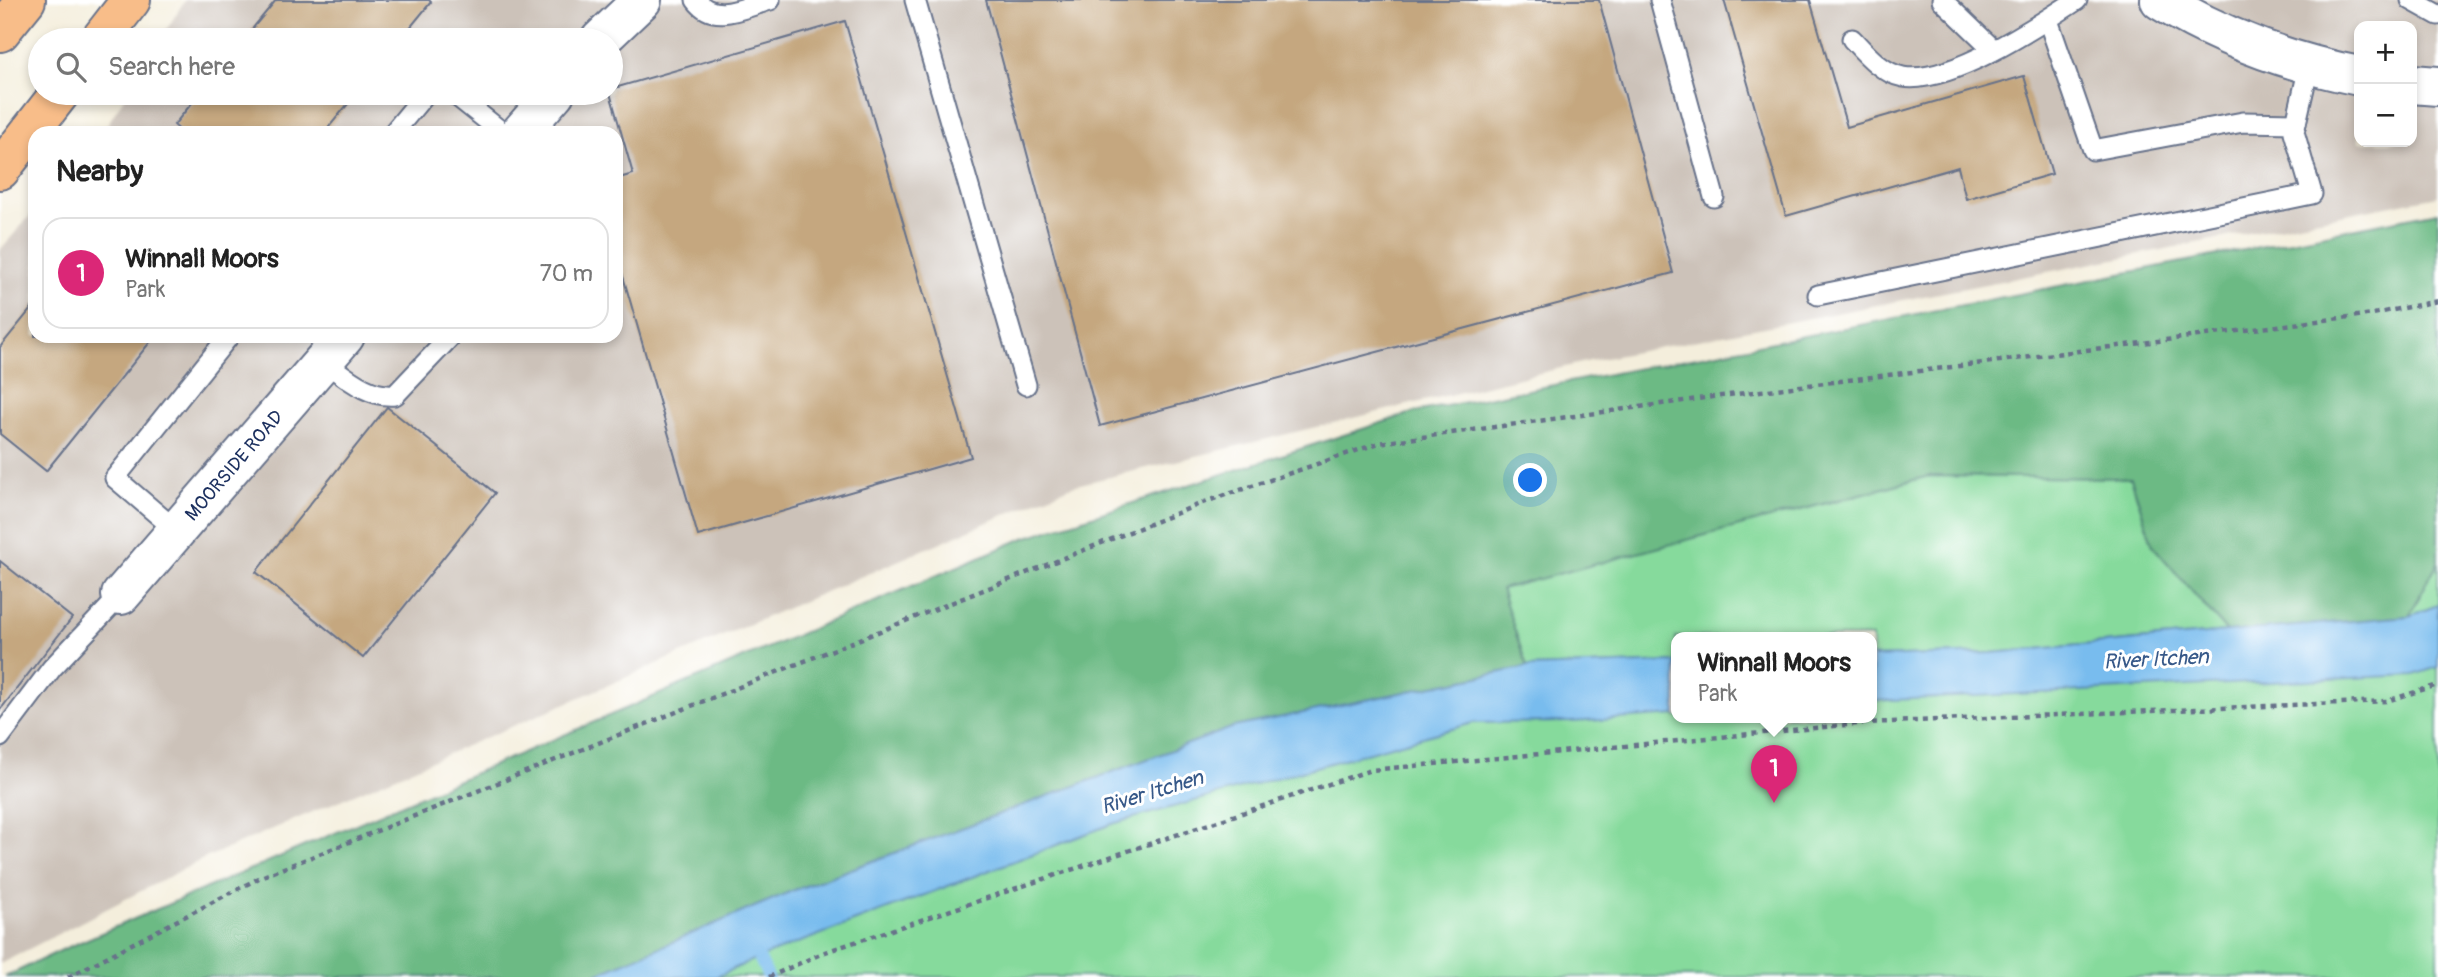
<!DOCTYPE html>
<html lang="en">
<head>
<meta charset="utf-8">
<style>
	:root { --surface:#fff; --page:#f2f2f2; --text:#222; --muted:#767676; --line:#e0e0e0; --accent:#db2777 }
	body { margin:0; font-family:Pangolin,sans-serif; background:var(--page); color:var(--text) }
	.controls { position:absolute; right:21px; top:21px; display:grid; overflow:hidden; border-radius:14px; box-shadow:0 4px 10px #0003 }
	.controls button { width:63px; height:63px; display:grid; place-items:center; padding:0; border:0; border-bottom:2px solid var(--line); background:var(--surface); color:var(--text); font:35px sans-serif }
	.you { position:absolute; left:1531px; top:481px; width:24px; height:24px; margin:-18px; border:5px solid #fff; border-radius:50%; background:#1a73e8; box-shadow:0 0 0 10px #1a73e833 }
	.badge { display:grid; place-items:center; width:46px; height:46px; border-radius:50%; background:var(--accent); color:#fff; font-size:23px; font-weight:700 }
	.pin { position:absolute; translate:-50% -58px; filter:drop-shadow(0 2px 4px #0008) }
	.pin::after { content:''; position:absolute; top:37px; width:24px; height:21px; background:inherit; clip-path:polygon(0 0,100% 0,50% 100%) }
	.popup { position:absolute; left:1671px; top:632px; width:206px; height:91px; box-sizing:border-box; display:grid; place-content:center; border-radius:14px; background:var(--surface); filter:drop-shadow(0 2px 5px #0005); font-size:23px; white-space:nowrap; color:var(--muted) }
	.popup b { font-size:26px; color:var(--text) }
	.popup::after { content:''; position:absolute; left:50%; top:100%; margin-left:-14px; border:14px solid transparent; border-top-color:var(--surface) }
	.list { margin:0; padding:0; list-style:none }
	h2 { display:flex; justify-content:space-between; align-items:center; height:91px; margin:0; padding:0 28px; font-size:30px }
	h2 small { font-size:23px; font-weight:400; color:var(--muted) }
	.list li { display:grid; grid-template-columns:46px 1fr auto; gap:21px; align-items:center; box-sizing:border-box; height:112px; margin:0 14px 14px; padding:0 14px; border:2px solid var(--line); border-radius:21px }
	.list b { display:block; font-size:26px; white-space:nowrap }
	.list p { margin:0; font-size:23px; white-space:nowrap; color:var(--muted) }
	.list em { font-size:23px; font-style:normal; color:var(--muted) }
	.icon { flex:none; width:38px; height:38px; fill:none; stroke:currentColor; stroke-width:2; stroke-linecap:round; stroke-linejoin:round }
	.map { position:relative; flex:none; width:2438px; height:977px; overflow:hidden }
	.search { position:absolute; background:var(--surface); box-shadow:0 4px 10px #0003; left:28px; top:28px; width:595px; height:77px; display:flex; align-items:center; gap:18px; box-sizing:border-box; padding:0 24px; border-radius:38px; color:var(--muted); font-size:26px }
	.panel { position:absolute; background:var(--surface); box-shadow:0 4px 10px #0003; left:28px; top:126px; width:595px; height:217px; border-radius:21px }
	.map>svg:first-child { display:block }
	.industrial { fill:#ccc2b9; fill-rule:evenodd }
	.green { fill:#86da9c; stroke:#50847d; stroke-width:2 }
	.forest { fill:#6cba84; stroke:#447471; stroke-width:2 }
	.water { fill:#78bcee; stroke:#4a76a6; stroke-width:2 }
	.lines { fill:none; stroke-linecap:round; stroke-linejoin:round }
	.stream { stroke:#78bcee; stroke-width:12 }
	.building { fill:#c5a77f }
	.lane-casing { stroke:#67728a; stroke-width:23 }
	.street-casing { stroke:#67728a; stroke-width:42 }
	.highway-casing { stroke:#67728a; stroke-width:42 }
	.path { stroke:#67728a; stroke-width:4.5; stroke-dasharray:5 5; stroke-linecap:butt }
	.lane { stroke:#fff; stroke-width:19 }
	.street { stroke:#fff; stroke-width:38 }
	.highway { stroke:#f8bd89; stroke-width:38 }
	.labels { text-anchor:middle; stroke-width:6; stroke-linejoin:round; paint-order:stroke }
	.street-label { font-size:19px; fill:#1b2f5e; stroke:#fff }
	.water-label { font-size:21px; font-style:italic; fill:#375989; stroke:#fff }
</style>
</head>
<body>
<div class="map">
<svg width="2438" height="977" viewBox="0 0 2438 977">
	<rect width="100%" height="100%" fill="#fff"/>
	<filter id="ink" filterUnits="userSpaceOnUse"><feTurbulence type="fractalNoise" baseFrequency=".0143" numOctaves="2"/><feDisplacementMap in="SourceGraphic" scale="14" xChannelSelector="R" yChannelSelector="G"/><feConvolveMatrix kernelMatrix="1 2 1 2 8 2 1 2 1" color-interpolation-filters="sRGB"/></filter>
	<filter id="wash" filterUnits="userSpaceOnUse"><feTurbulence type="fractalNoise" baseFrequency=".00686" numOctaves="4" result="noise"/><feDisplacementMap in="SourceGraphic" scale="28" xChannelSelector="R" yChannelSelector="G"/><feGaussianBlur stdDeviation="1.57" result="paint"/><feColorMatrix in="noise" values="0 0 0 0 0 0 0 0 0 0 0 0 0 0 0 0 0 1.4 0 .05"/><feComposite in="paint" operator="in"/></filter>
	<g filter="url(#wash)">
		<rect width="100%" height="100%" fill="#f4eedc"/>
		<path class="industrial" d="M185,0H2438V196L1590,361L1072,486L203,859L0,964V250L35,210V336H616V133H102L127,93H611V40H160ZM2359,26H2412V142H2359Z"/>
		<g class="green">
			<polygon points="1929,476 2131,478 2153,546 2227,632 1991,653 1872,657 1872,637 1676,637 1676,662 1527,667 1501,589"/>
			<polygon points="2438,562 2438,605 2409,616"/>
			<polygon points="2438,632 2438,977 647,977 1225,767 1676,685 1676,717 1872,717 1872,674"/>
		</g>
		<polygon class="forest" points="2438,212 2438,562 2409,616 2227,632 2153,546 2131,478 1929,476 1501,589 1527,667 1234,727 792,891 590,977 5,977 64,949 1024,538 1415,412"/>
		<g class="water">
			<polygon points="2438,605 2438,667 2414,675 1872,701 1872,657 1991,653 2409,616"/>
			<polygon points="1676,662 1676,715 1571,722 1473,723 1112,824 753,960 716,977 590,977 792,891 1234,727 1527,667"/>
		</g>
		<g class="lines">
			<polyline class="stream" points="753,944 768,977"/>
		</g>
		<g id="blocks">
			<g class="building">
				<polygon points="276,0 429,0 431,2 400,40 243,40"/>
				<polygon points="986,0 1599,0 1673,273 1100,426"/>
				<polygon points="1724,0 1810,0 1847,127 2024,76 2052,174 1966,199 1958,167 1786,216"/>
				<polygon points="845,21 971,457 698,536 616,252 616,179 633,174 610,93 611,89"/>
				<polygon points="200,93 357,93 324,133 183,133 174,125"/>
				<polygon points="35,304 35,336 155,336 46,471 0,434 0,347"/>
				<polygon points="387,407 495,493 363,658 256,572"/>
				<polygon points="0,561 72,618 0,710"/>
			</g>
		</g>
	</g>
	<g filter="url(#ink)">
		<use href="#blocks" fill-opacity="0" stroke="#67728a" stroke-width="2"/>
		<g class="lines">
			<g class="lane-casing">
				<g id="lane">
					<path d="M696,0C714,25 745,7 770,0"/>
					<polyline points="915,0 1026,385"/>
					<polyline points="1660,0 1714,197"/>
					<polyline points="1942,0 1994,50"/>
					<polyline points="2411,0 2438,15"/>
					<polyline points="2048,20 2093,150 2243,122 2296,123"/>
					<path d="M1852,39C1866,54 1882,73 1903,77C1949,85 2039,25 2077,0"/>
					<polyline points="453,93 503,133"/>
					<polyline points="393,133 426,93"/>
					<polyline points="1818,295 2312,194 2294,132 2309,66"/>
					<path d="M323,361C345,376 368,398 395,395L451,336"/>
					<polyline points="177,531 115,478 229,336"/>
					<polyline points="0,737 52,668 121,595"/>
				</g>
			</g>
			<g class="street-casing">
				<g id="street">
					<path d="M2160,0C2222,38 2288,62 2359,76"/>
					<polyline points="600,40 642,0"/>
					<polyline points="2412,84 2438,86"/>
					<polyline points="520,133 555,93"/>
					<path id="s1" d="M121,595L345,336"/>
				</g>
			</g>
			<g class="highway-casing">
				<g id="highway">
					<polyline points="0,32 26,0"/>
					<polyline points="100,40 131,0"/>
					<polyline points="0,170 60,93"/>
				</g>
			</g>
			<g class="path">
				<polyline points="68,977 261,877 1205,502 1379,443 1705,398 2373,314 2438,301"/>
				<polyline points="769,977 825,952 1371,770 1867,723 2387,701 2438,685"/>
			</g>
			<use href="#lane" class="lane"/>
			<use href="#street" class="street"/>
			<use href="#highway" class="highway"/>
		</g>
	</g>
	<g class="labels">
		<g class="street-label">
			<text dy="7" stroke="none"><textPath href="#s1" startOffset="172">MOORSIDE ROAD</textPath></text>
		</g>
		<g class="water-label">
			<text transform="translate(2156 659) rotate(-3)" y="7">River Itchen</text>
			<text transform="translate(1152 792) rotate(-17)" y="7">River Itchen</text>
		</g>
	</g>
</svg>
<div class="controls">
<button>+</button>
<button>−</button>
</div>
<div class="you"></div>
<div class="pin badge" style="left:1774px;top:803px">1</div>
<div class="popup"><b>Winnall Moors</b>Park</div>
<div class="search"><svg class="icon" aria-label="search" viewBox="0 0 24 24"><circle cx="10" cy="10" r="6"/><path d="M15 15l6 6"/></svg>Search here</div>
<section class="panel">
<h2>Nearby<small></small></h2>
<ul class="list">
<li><span class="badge">1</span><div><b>Winnall Moors</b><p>Park</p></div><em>70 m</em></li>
</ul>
</section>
</div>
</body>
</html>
